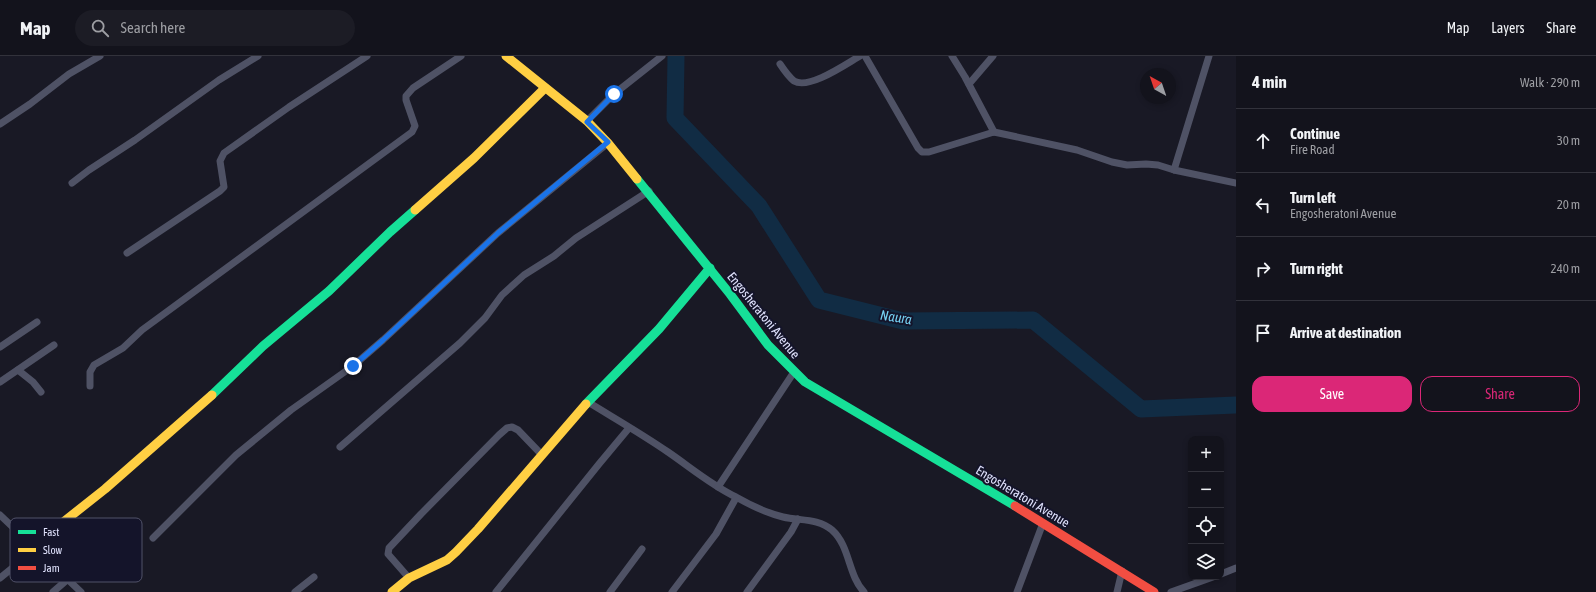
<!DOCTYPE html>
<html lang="en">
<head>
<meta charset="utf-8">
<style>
	:root { --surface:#13131c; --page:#1c1c25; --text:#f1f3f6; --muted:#9d9ea3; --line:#32323b; --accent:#db2777 }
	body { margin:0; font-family:"Asap Condensed",sans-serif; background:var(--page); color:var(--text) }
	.controls { position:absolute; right:12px; bottom:12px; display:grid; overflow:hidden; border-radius:8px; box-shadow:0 2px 6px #0003 }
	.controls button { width:36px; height:36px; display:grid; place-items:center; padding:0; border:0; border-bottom:1px solid var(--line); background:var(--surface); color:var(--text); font:20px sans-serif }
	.compass { position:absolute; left:1140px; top:12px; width:36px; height:36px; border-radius:50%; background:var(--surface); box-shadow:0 2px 6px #0003; rotate:320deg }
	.stop { position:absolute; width:12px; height:12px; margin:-9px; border:3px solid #1a73e8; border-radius:50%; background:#fff }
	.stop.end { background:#1a73e8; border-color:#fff; box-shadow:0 1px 4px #0008 }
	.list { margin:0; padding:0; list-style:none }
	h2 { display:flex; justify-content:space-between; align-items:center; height:52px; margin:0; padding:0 16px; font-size:17px }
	h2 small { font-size:13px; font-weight:400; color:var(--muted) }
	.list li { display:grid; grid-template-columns:26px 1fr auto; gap:12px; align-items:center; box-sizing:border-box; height:64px; padding:0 16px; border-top:1px solid var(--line) }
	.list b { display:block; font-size:15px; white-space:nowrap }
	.list p { margin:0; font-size:13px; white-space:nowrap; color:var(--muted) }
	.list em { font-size:13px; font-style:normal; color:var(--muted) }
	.actions { display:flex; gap:8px; padding:12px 16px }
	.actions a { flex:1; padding:9px 0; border:1px solid var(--accent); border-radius:12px; text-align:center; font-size:14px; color:var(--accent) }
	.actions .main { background:var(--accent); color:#fff }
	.icon { flex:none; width:22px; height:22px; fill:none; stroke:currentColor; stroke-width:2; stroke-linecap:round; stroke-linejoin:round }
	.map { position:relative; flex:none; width:1236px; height:536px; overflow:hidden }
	header { display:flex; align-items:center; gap:24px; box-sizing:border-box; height:56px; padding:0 20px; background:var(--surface); border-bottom:1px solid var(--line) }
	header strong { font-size:19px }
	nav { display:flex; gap:22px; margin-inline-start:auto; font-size:14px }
	.search { width:280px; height:36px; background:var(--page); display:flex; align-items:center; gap:10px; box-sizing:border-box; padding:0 14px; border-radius:22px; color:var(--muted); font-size:15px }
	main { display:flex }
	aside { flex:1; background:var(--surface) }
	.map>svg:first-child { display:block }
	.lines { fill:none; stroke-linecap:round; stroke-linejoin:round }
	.river { stroke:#112c44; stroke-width:17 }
	.street { stroke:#4f5265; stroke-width:7 }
	.fast { stroke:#16e098; stroke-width:9 }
	.slow { stroke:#ffcf43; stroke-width:9 }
	.jam { stroke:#f24e42; stroke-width:9 }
	.route { stroke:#1a73e8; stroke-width:5 }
	.labels { text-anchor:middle; stroke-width:4; stroke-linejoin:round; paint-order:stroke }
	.street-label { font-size:13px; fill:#dfe1fc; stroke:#14142a }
	.water-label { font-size:14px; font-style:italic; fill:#76d1f3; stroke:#14142a }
	.key { fill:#14142a; stroke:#515269; stroke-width:1 }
	.key-label { font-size:11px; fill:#dfe1fc }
</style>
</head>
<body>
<header>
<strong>Map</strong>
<div class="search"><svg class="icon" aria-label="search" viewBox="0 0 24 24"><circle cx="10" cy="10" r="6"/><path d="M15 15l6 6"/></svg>Search here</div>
<nav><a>Map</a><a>Layers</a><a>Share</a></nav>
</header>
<main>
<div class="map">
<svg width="1236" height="536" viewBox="0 0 1236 536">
	<rect width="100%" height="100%" fill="#191925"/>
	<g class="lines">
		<polyline class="river" points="676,1 675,62 759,150 819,244 903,265 1033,264 1141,353 1236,349"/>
		<g class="street">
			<polyline points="865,0 918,92 922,96 929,96 994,76 1077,94 1112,106 1127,109 1146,108 1158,109 1174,114 1236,127"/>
			<polyline points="952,0 965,21 994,76"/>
			<path d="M780,8C784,14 789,21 794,25C809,34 846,8 860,0"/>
			<polyline points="969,28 993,0"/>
			<polyline points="587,65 614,38 662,0"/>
			<polyline points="0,68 30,48 69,18 100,0"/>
			<polyline points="1174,114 1209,0"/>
			<polyline points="72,127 89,114 135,84 219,24 258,0"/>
			<polyline points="127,197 220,135 224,131 220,105 224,97 289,51 367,0"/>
			<polyline points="0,291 37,266"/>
			<polyline points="18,314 33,326 41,336"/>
			<polyline points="0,326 54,289"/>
			<polyline points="90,330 90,316 94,309 123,292 142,274 412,76 415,70 406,44 406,40 413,32 461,0"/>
			<path d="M588,346C614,362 642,378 668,396C690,411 711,429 736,441C750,449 767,457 783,461C800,465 818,462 832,474C850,490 848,519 864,536"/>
			<polyline points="340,391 460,287 485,262 502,239 524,219 554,200 576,182 649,135"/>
			<polyline points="718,431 794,316"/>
			<polyline points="0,459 81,536"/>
			<polyline points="153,482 236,399 291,354 353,310 383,284 498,177 608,87"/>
			<polyline points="1221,518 1236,512"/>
			<polyline points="0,522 16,509 35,491"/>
			<polyline points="409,522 388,498 389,492 421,458 499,379 507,372 512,371 518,374 542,399"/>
			<polyline points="53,536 68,523"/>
			<polyline points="295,536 314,521"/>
			<polyline points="496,536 599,408 629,372"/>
			<polyline points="610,536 642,493"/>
			<polyline points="672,536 716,478 736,442"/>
			<polyline points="747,536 791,476 798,463"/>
			<polyline points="1017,536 1043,467"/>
			<polyline points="1117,536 1122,515"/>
			<polyline points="1171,536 1213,521"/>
		</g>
		<g class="fast">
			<polyline points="637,123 730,238 768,289 805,326 1015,450"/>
			<polyline points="212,339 263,290 329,235 390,176 415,154"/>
			<polyline points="586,348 659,273 710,212"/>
		</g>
		<g class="slow">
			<polyline points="506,0 587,65 608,87 637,123"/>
			<polyline points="415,154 474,102 545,32"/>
			<polyline points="28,485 57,471 105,433 212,339"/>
			<polyline points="392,536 409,522 447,504 456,496 478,473 586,348"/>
		</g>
		<polyline class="jam" points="1015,450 1154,536"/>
	</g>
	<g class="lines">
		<polyline class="route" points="353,310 383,284 498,177 608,86 587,66 614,38"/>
	</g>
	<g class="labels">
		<g class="street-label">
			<text transform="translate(764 259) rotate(51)" y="5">Engosheratoni Avenue</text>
			<text transform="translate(1023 440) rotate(31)" y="5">Engosheratoni Avenue</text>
		</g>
		<g class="water-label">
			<text transform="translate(896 261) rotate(9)" y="5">Naura</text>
		</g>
	</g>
	<rect x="10" y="462" width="132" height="64" rx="6" class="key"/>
	<rect x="18" y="474" width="18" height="4" fill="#16e098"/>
	<rect x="18" y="492" width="18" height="4" fill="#ffcf43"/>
	<rect x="18" y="510" width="18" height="4" fill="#f24e42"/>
	<g class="key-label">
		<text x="43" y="480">Fast</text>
		<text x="43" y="498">Slow</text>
		<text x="43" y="516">Jam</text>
	</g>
</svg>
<div class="controls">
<button>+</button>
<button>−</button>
<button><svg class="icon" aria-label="locate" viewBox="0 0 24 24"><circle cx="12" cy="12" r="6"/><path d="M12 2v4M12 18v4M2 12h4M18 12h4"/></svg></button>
<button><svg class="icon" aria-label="layers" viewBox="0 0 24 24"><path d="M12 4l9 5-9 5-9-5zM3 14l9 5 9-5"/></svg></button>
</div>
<svg class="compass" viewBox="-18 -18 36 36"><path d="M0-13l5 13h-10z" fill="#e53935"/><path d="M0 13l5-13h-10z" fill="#9d9ea3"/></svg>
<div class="stop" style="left:614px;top:38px"></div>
<div class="stop end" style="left:353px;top:310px"></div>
</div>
<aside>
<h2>4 min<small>Walk · 290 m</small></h2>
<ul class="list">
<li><svg class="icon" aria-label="ahead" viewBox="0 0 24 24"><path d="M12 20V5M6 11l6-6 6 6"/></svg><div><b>Continue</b><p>Fire Road</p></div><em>30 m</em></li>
<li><svg class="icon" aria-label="left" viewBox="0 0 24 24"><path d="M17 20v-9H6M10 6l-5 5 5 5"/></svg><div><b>Turn left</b><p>Engosheratoni Avenue</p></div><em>20 m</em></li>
<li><svg class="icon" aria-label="right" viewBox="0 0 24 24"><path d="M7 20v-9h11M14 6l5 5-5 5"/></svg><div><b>Turn right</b></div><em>240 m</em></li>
<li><svg class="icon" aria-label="arrive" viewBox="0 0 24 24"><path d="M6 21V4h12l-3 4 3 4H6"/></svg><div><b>Arrive at destination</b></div></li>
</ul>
<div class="actions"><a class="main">Save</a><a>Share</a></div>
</aside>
</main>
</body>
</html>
